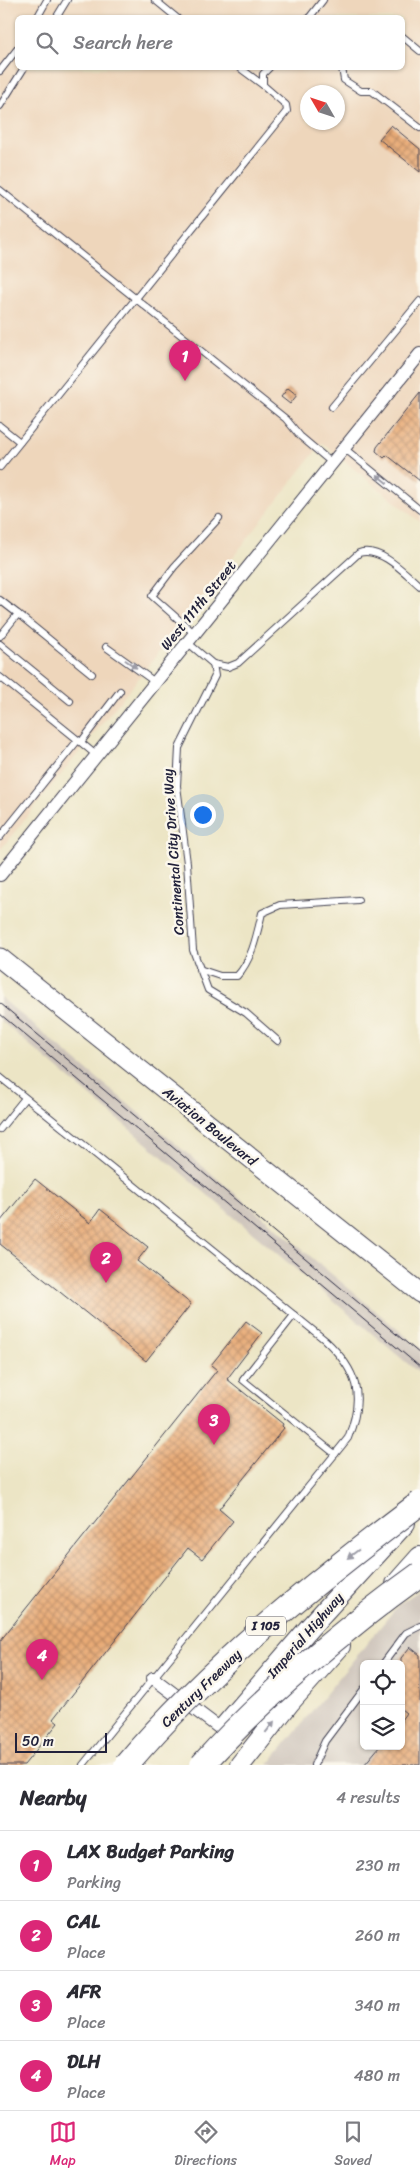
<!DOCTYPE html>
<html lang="en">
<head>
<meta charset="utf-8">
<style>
	:root { --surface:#fff; --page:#f2f2f3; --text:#2b2b33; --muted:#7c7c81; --line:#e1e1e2; --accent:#db2777 }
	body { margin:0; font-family:Sriracha,sans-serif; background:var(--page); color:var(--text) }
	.controls { position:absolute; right:15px; bottom:15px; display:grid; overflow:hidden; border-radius:8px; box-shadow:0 1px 4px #0004 }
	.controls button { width:45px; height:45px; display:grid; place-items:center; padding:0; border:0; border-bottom:1px solid var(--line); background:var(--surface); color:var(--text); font:25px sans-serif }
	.compass { position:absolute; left:300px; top:85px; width:45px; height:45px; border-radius:50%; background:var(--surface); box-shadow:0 1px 4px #0004; rotate:309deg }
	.scale { position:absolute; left:15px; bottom:12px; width:92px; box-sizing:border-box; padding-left:5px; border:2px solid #22223b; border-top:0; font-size:14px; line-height:18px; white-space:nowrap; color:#22223b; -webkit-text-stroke:4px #fbf7ec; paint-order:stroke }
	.you { position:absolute; left:202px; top:814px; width:18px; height:18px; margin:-12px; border:4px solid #fff; border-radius:50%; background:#1a73e8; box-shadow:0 0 0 8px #1a73e833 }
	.badge { display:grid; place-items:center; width:32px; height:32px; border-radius:50%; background:var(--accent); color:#fff; font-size:16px; font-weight:700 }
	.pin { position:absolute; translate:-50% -41px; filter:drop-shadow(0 1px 2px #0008) }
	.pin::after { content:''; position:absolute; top:26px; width:18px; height:15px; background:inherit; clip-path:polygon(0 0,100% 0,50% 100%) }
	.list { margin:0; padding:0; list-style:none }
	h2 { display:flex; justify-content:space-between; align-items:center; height:65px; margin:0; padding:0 20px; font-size:21px }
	h2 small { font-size:16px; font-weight:400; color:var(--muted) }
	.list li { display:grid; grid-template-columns:32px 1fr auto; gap:15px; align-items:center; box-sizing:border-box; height:70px; padding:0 20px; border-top:1px solid var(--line) }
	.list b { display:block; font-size:19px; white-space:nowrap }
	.list p { margin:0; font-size:16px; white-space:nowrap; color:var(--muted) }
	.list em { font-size:16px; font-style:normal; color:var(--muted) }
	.icon { flex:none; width:28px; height:28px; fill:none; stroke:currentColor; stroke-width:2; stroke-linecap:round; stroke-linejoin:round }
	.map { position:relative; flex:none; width:420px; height:1765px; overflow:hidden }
	.search { position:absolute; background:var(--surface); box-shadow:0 1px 4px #0004; left:15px; right:15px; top:15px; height:55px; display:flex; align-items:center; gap:12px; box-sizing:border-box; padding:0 18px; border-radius:8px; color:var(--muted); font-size:19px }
	.sheet { height:345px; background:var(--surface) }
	nav { display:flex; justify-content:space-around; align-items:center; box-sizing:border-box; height:70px; border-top:1px solid var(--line); background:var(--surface); font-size:14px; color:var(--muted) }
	nav a { display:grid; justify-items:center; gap:2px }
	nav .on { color:var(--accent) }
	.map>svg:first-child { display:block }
	.built { fill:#eed6bb; fill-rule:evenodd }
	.industrial { fill:#ccc2b9; fill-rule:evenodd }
	.building { fill:url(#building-cross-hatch) }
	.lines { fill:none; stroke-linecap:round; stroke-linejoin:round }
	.service-casing { stroke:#403f50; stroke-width:8 }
	.minor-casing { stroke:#403f50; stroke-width:14 }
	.secondary-casing { stroke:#403f50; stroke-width:21 }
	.primary-casing { stroke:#403f50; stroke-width:22 }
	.service { stroke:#fff; stroke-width:6 }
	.minor { stroke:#fff; stroke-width:12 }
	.secondary { stroke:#fff; stroke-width:19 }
	.primary { stroke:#fff; stroke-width:20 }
	.tram { stroke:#22223b; stroke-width:1 }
	.motorway-bridge-casing { stroke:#403f50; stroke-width:26; stroke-linecap:butt }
	.motorway-bridge { stroke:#fff; stroke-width:24 }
	.oneway { fill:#9c9ca7 }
	.labels { text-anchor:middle; stroke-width:5; stroke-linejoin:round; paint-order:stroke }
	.shield { fill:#fbf7ec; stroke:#636270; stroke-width:1 }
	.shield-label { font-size:12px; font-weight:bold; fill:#22223b }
	.street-label { font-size:14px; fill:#22223b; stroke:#fbf7ec }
</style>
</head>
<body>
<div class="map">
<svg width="420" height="1765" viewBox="0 0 420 1765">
	<defs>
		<pattern id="building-cross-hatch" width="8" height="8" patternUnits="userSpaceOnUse" patternTransform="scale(1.25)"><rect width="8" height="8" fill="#e8aa76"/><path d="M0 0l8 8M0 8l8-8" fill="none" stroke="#bc8a62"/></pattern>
	</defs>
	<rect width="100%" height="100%" fill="#fbf7ec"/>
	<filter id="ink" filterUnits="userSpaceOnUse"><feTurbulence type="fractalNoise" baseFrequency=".02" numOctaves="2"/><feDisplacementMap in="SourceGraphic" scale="10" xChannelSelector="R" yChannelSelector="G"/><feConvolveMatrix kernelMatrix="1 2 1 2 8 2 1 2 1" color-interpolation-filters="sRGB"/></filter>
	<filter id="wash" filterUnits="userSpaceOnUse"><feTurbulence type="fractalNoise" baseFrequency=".0096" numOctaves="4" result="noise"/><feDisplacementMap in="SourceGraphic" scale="20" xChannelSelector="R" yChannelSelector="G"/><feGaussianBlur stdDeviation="1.12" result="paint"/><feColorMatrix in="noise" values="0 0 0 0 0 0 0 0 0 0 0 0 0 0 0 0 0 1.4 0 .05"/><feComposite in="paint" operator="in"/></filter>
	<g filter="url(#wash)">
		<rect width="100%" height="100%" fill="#ece5c5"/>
		<path class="built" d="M0,0H420V522L322,443L134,684L0,850ZM18,18H402V68H18ZM308,92H338V122H308Z"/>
		<g class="industrial">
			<polygon points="0,997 420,1348 420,1374 0,1020"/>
			<path d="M420,1590V1765H268L399,1604ZM364,1664H401V1746H364Z"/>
		</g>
		<g id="blocks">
			<g class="building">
				<polygon points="391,125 420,149 420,172 379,139"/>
				<polygon points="288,388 297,395 290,404 281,397"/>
				<polygon points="420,393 420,481 387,455 384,458 376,451 377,447"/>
				<polygon points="35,1179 90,1223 100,1209 148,1247 137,1261 191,1304 146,1361 0,1244 0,1222"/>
				<polygon points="246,1321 262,1333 227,1379 283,1424 282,1426 284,1428 219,1509 233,1521 202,1559 188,1548 53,1719 58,1723 24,1765 0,1765 0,1641 217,1370 211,1365"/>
				<polygon points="410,1647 420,1655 420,1765 364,1765 380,1746 401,1746 401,1720 406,1713 401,1709 401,1658"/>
			</g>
		</g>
	</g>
	<g filter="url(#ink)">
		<use href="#blocks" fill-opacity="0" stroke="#403f50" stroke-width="1"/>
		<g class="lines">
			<g class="service-casing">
				<g id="service">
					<polyline points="155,0 177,18"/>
					<polyline points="37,18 47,0"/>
					<polyline points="56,18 67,0"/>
					<polyline points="309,18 323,0"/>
					<polyline points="402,36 420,51"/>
					<polyline points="240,68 263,85"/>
					<polyline points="342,68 344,80 361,91 372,91 420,128"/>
					<polyline points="0,71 18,48"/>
					<polyline points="0,106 24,68"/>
					<polyline points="0,190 286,419 300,436 332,463"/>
					<polyline points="332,407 420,301"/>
					<polyline points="0,426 20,442"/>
					<polyline points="344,448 420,510"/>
					<polyline points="0,467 287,111 286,105 263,85 263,74 269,68"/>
					<polyline points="0,600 18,614"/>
					<polyline points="195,634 152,596 174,567 219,518"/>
					<polyline points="0,636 18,614 92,674"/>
					<polyline points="187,642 213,664 215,676 179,748 177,786 187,863 193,950 208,990 246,1013 278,1041"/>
					<polyline points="0,644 70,701"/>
					<polyline points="106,647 155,682"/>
					<path d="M213,664L228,667L238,663L359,553C380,546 405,573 420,586"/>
					<polyline points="0,677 78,740 0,837"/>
					<polyline points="78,740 96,755"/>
					<polyline points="81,742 120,691"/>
					<path d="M199,969L220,976H237C252,960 257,934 262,913L280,905L358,900"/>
					<path d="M0,1077L325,1340C358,1371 365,1396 348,1438L83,1765"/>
					<polyline points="0,1129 25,1098"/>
					<polyline points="294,1315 243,1380 335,1454"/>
					<polyline points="383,1664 406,1633 420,1626"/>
					<polyline points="314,1765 325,1741 364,1689"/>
				</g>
			</g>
			<g class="minor-casing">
				<g id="minor">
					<polyline points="0,875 420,354"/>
					<polyline points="153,1678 222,1730"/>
				</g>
			</g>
			<g class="secondary-casing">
				<polyline id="secondary" points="0,958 420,1293"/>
			</g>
			<g class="primary-casing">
				<g id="primary">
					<polyline points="396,1584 420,1557"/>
					<polyline points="225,1726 310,1627 405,1523"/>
					<polyline points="240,1765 290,1702 340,1646"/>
				</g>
			</g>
			<use href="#service" class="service"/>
			<use href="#minor" class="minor"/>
			<use href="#secondary" class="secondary"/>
			<use href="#primary" class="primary"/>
			<g class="tram">
				<polyline points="0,1003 420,1354"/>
				<polyline points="0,1014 420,1367"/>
			</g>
			<g class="motorway-bridge-casing">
				<g id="motorway-bridge">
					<path d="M126,1765C211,1665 315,1582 420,1503"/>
					<path d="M202,1765C263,1697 346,1627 420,1574"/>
				</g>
			</g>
			<use href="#motorway-bridge" class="motorway-bridge"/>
		</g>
		<defs><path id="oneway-solid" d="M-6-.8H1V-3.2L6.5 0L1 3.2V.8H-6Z" transform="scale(1.25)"/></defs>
		<g class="oneway">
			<use href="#oneway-solid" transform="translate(382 479) rotate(-141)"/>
			<use href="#oneway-solid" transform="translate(131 664) rotate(35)"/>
			<use href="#oneway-solid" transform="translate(353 1554) rotate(143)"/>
			<use href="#oneway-solid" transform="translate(270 1727) rotate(-52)"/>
		</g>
	</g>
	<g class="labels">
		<rect class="shield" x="246" y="1616.5" width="40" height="19" rx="4"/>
		<g class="shield-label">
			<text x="266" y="1630">I 105</text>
		</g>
		<g class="street-label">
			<text transform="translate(198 605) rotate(-51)" y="5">West 111th Street</text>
			<text transform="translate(173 852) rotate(-94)" y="5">Continental City Drive Way</text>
			<text transform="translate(210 1126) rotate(39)" y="5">Aviation Boulevard</text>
			<text transform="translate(305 1635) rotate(-49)" y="5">Imperial Highway</text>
			<text transform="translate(201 1688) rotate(-44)" y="5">Century Freeway</text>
		</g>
	</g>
</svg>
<div class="controls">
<button><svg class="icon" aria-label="locate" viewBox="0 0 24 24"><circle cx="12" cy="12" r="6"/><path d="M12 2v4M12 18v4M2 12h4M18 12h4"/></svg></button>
<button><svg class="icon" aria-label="layers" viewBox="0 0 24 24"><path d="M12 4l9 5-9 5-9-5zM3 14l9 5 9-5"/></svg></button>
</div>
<svg class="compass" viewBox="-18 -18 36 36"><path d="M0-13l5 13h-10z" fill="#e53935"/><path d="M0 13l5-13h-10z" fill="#7c7c81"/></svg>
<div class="scale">50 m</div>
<div class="you"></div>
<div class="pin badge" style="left:185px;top:381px">1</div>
<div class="pin badge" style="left:106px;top:1283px">2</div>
<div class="pin badge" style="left:214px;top:1445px">3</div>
<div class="pin badge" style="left:42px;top:1680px">4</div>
<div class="search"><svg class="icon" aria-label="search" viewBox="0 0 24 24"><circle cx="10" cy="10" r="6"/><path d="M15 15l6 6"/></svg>Search here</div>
</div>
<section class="sheet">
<h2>Nearby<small>4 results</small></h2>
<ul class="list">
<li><span class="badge">1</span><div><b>LAX Budget Parking</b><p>Parking</p></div><em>230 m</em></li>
<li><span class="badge">2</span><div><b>CAL</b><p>Place</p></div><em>260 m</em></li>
<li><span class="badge">3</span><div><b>AFR</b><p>Place</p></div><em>340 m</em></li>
<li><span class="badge">4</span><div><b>DLH</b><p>Place</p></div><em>480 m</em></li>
</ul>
</section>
<nav>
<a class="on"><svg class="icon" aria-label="map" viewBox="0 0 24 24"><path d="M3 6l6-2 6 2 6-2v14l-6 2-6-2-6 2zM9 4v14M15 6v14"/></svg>Map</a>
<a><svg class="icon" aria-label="directions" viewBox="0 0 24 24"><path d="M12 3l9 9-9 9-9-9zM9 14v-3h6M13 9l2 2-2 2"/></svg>Directions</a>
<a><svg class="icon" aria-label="saved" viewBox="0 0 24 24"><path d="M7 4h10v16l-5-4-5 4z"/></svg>Saved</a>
</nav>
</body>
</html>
